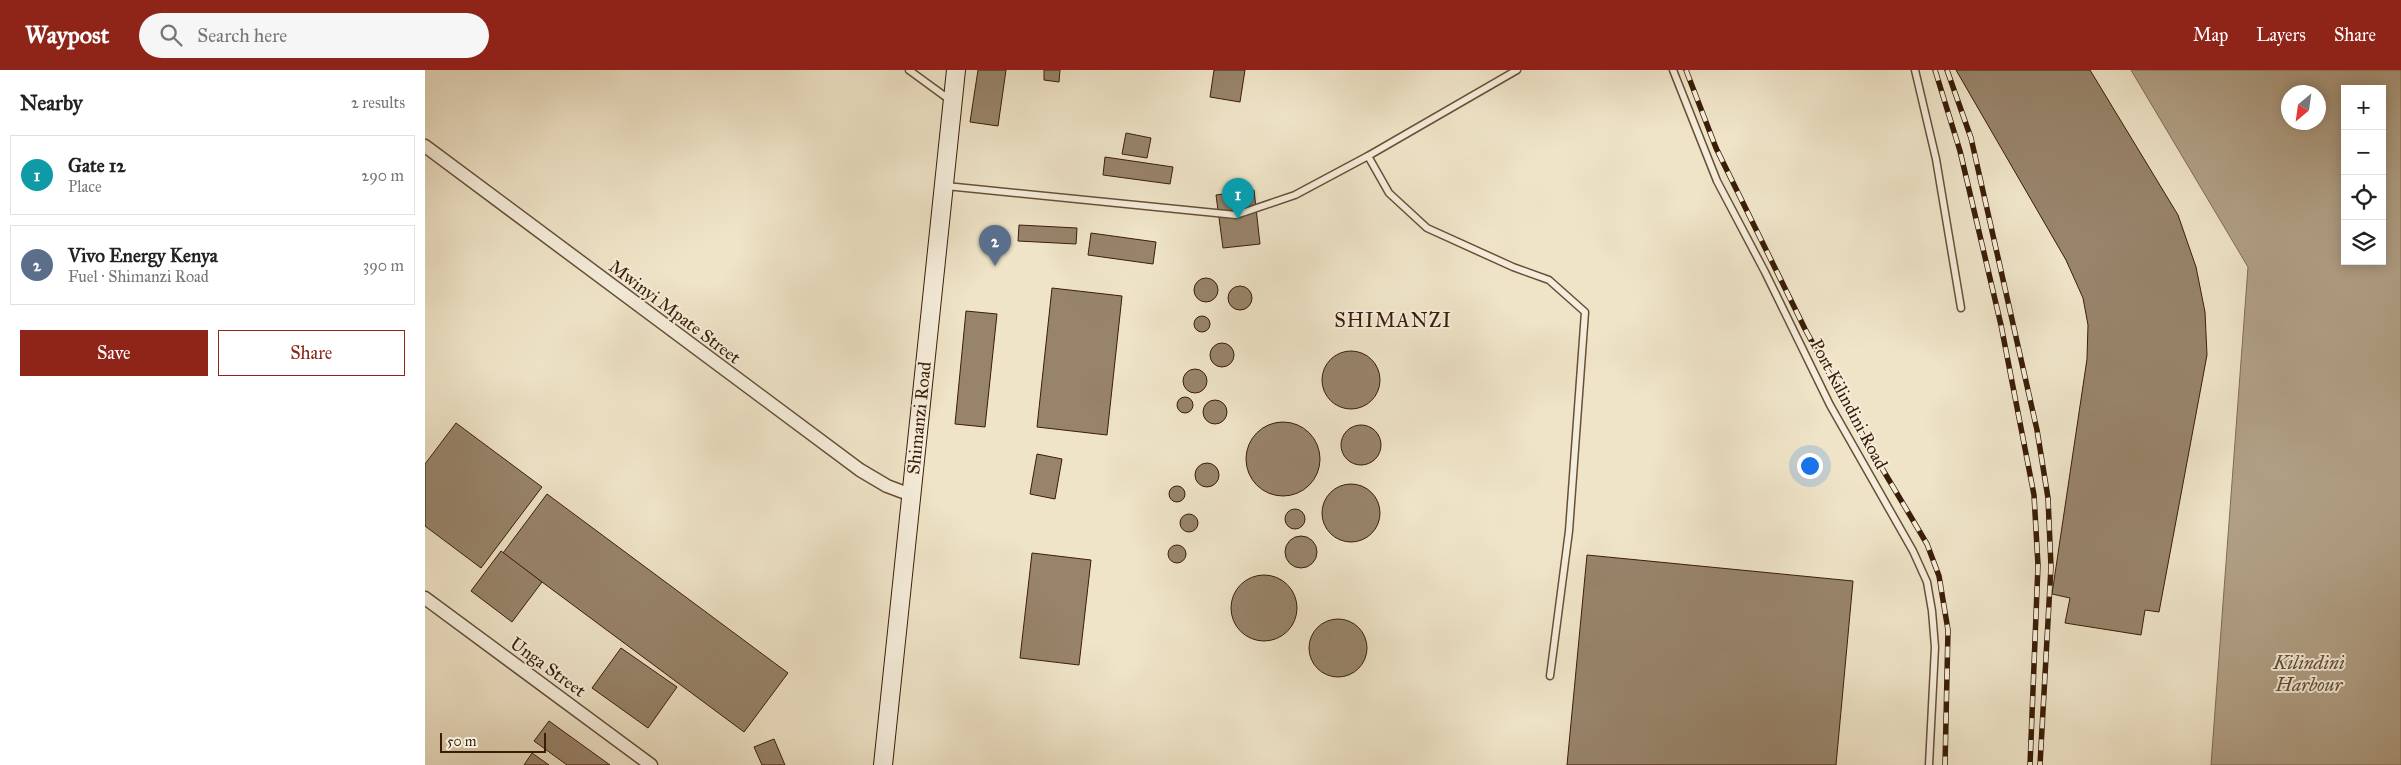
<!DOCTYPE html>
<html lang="en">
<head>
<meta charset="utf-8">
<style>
	:root { --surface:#fff; --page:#f6f6f6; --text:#222; --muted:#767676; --line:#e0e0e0; --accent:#8f2418 }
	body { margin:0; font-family:"IM FELL Great Primer",serif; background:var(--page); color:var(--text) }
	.controls { position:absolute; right:15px; top:15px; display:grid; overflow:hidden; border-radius:0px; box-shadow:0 2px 12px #0003 }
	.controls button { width:45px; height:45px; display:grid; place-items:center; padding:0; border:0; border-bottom:1px solid var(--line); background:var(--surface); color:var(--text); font:25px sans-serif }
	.compass { position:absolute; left:1856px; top:15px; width:45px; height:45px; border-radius:50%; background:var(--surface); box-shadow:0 2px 12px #0003; rotate:209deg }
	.scale { position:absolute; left:15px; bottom:12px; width:106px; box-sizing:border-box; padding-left:5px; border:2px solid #3a1d06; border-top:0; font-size:14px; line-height:18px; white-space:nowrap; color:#3a1d06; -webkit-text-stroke:4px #f5eddb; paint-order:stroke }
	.you { position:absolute; left:1384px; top:395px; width:18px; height:18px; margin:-12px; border:4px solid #fff; border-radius:50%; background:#1a73e8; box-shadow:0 0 0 8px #1a73e833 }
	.badge { display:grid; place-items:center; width:32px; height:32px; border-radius:50%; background:var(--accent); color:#fff; font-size:16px; font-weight:700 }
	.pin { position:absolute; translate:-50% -41px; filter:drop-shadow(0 1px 2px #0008) }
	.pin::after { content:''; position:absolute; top:26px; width:18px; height:15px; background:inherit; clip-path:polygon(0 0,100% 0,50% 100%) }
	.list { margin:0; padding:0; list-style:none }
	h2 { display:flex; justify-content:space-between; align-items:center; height:65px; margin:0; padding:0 20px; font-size:21px }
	h2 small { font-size:16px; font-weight:400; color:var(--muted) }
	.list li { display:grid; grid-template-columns:32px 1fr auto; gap:15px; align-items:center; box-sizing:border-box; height:80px; margin:0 10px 10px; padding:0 10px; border:1px solid var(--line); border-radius:0px }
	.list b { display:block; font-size:19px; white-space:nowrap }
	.list p { margin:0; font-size:16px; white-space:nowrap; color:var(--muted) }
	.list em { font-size:16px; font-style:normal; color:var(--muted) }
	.actions { display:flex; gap:10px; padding:15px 20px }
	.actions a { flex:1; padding:11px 0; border:1px solid var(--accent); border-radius:0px; text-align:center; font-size:18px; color:var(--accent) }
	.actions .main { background:var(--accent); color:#fff }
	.icon { flex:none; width:28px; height:28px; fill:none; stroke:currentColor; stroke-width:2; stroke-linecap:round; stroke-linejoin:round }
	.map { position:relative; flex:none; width:1976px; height:695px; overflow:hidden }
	header { display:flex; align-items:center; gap:30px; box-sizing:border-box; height:70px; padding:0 25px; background:var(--accent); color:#fff }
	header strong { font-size:24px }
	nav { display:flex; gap:28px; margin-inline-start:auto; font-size:18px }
	.search { width:350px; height:45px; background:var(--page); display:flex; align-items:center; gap:12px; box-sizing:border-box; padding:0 18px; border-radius:28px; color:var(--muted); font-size:19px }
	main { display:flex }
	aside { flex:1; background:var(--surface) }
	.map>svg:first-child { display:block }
	.water { fill:#b1a086; stroke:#816c53; fill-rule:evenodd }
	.building { fill:#98846b; stroke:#3a1d06 }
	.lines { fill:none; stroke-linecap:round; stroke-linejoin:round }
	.lane-casing { stroke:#674f36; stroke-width:9 }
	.street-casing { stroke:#674f36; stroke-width:15 }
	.secondary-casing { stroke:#3a1d06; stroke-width:20 }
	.lane { stroke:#f5eddb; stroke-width:6 }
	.street { stroke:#f5eddb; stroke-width:12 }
	.secondary { stroke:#f5eddb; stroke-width:18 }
	.rail-casing { stroke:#3a1d06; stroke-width:5.5 }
	.rail { stroke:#f5eddb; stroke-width:4; stroke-dasharray:11; stroke-linecap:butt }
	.labels { text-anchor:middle; stroke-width:4; stroke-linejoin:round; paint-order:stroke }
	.street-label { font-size:18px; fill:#3a1d06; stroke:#f5eddb }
	.water-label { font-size:19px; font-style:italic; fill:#644b33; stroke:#f5eddb }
	.quarter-label { font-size:20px; letter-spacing:1px; fill:#3a1d06; stroke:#f5eddb }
</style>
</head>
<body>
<header>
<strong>Waypost</strong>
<div class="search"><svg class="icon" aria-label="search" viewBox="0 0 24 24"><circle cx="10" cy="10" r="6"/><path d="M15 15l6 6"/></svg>Search here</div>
<nav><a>Map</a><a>Layers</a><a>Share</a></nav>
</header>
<main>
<aside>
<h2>Nearby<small>2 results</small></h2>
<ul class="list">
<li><span class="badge" style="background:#0f9aa8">1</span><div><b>Gate 12</b><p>Place</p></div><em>290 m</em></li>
<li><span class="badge" style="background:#5c6f8a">2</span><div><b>Vivo Energy Kenya</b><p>Fuel · Shimanzi Road</p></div><em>390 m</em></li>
</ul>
<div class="actions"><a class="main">Save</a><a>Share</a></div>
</aside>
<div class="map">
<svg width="1976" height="695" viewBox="0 0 1976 695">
	<rect width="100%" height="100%" fill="#efe4c8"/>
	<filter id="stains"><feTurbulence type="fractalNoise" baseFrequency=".004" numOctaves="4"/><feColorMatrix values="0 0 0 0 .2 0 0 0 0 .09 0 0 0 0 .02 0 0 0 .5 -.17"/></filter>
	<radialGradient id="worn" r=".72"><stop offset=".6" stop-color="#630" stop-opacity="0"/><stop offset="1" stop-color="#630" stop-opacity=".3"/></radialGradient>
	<path class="water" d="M1706,0H1976V695H1786L1823,197ZM1920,19H1957V191H1920ZM1864,22H1894V52H1864Z"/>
	<g class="building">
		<polygon points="553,0 581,0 573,56 545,52"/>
		<polygon points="619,0 635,0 634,12 619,10"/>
		<polygon points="789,0 820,0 815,32 785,27"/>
		<polygon points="1531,0 1665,0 1753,145 1771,197 1780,242 1782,285 1734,542 1720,540 1716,565 1640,553 1645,528 1627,524 1662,289 1663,255 1658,228 1641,190"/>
		<polygon points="701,63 726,68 722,88 697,84"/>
		<polygon points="680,87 748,97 745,114 678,105"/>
		<polygon points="829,120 835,174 798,178 791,125"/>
		<polygon points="594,155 652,158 651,174 593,171"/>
		<polygon points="666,163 731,172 728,194 663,185"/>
		<circle cx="781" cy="220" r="12"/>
		<circle cx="815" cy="228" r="12"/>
		<polygon points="627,218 697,226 682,365 612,357"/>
		<polygon points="541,241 572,244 560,357 530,354"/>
		<circle cx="777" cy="254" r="8"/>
		<circle cx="797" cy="285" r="12"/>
		<circle cx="926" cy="310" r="29"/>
		<circle cx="770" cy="311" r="12"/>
		<circle cx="760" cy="335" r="8"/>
		<circle cx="790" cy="342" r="12"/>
		<circle cx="858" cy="389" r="37"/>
		<polygon points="31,353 117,417 56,498 0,456 0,394"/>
		<circle cx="936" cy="375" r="20"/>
		<polygon points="612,384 637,389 630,429 605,424"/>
		<circle cx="782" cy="405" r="12"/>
		<circle cx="926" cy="443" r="29"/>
		<circle cx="752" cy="424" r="8"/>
		<polygon points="122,424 363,603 319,662 78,483"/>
		<circle cx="870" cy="449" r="10"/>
		<circle cx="764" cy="453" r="9"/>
		<circle cx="876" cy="482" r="16"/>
		<circle cx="752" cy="484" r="9"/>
		<polygon points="76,481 117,512 87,552 46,521"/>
		<polygon points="607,483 666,490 654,595 595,588"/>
		<polygon points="1162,485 1428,511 1411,695 1142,695"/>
		<circle cx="839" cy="538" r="33"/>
		<circle cx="913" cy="578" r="29"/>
		<polygon points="196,578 252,617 223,658 167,618"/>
		<polygon points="124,651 185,695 142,695 109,671"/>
		<polygon points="349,669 360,695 337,695 329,677"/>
		<polygon points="107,683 124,695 99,695"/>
	</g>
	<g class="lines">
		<g class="lane-casing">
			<g id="lane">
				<polyline points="484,0 525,30"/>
				<polyline points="1248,0 1292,111 1340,202 1405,335 1488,481 1502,512 1507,541 1510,577 1504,695"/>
				<polyline points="1490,0 1511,89 1536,238"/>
				<polyline points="943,86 964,123 1002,158 1088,197 1124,210 1160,242 1144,461 1125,606"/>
				<polyline points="521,116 811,145 870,125 943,86 1092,0"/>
			</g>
		</g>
		<g class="street-casing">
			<g id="street">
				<polyline points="0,76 435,400 462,416 486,425"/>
				<polyline points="0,528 226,695"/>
			</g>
		</g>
		<g class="secondary-casing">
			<polyline id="secondary" points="458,695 531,0"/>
		</g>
		<use href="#lane" class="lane"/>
		<use href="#street" class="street"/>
		<use href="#secondary" class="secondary"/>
		<g class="rail-casing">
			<g id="rail">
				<polyline points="1261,0 1291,78 1380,259 1442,373 1502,474 1514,506 1523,560 1520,695"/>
				<polyline points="1510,0 1535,81 1576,255 1609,425 1613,495 1605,695"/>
				<polyline points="1522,0 1546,68 1612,360 1623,428 1626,497 1615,695"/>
			</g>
		</g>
		<use href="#rail" class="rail"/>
	</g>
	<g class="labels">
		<g class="street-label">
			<text transform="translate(250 242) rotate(37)" y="6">Mwinyi Mpate Street</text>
			<text transform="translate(1424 334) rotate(62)" y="6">Port Kilindini Road</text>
			<text transform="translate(494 348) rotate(-84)" y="6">Shimanzi Road</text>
			<text transform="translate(123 597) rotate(36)" y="6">Unga Street</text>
		</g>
		<g class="water-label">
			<text x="1884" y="599">Kilindini<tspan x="1884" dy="22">Harbour</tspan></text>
		</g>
		<g class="quarter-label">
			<text x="968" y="257">SHIMANZI</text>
		</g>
	</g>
	<rect width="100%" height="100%" filter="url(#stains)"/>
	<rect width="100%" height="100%" fill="url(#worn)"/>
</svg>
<div class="controls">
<button>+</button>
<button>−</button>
<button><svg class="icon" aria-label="locate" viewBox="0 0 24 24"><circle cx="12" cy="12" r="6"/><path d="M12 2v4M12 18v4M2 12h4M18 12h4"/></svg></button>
<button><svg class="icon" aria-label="layers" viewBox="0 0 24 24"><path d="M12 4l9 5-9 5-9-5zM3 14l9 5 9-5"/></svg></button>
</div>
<svg class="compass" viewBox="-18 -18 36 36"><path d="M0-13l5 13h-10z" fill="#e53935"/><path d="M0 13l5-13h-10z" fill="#767676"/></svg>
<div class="scale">50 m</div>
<div class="you"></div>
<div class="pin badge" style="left:813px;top:149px;background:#0f9aa8">1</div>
<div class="pin badge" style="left:570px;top:196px;background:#5c6f8a">2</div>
</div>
</main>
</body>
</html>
